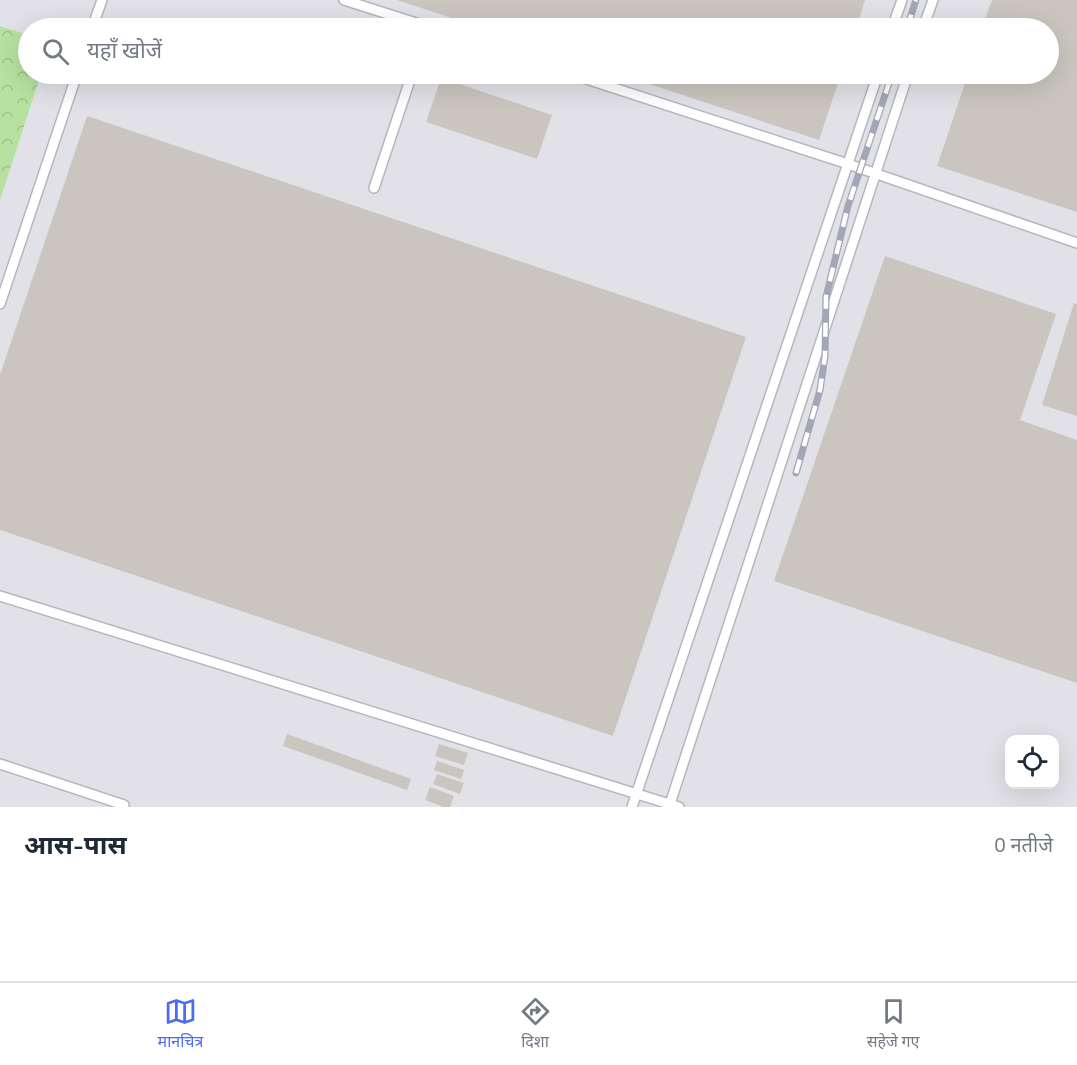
<!DOCTYPE html>
<html lang="hi">
<head>
<meta charset="utf-8">
<style>
	:root { --surface:#fff; --page:#f6f6f7; --text:#1f2937; --muted:#747a83; --line:#e0e1e3; --accent:#4a6bf2 }
	body { margin:0; font-family:"Exo 2","Noto Sans Devanagari",sans-serif; background:var(--page); color:var(--text) }
	.controls { position:absolute; right:18px; bottom:18px; display:grid; overflow:hidden; border-radius:12px; box-shadow:0 6px 24px #0002 }
	.controls button { width:54px; height:54px; display:grid; place-items:center; padding:0; border:0; border-bottom:2px solid var(--line); background:var(--surface); color:var(--text); font:30px sans-serif }
	.list { margin:0; padding:0; list-style:none }
	h2 { display:flex; justify-content:space-between; align-items:center; height:78px; margin:0; padding:0 24px; font-size:26px }
	h2 small { font-size:20px; font-weight:400; color:var(--muted) }
	.icon { flex:none; width:33px; height:33px; fill:none; stroke:currentColor; stroke-width:2; stroke-linecap:round; stroke-linejoin:round }
	.map { position:relative; flex:none; width:1077px; height:807px; overflow:hidden }
	.search { position:absolute; background:var(--surface); box-shadow:0 6px 24px #0002; left:18px; right:18px; top:18px; height:66px; display:flex; align-items:center; gap:15px; box-sizing:border-box; padding:0 21px; border-radius:33px; color:var(--muted); font-size:22px }
	.sheet { height:174px; background:var(--surface) }
	nav { display:flex; justify-content:space-around; align-items:center; box-sizing:border-box; height:84px; border-top:2px solid var(--line); background:var(--surface); font-size:16px; color:var(--muted) }
	nav a { display:grid; justify-items:center; gap:3px }
	nav .on { color:var(--accent) }
	.map>svg:first-child { display:block }
	.industrial { fill:#e2e1e7; fill-rule:evenodd }
	.forest { fill:url(#forest-crowns) }
	.building { fill:#cac6bf }
	.lines { fill:none; stroke-linecap:round; stroke-linejoin:round }
	.service-casing { stroke:#b4b7c0; stroke-width:12 }
	.service { stroke:#fff; stroke-width:9 }
	.rail-casing { stroke:#a3a6b6; stroke-width:7 }
	.rail { stroke:#fff; stroke-width:4.5; stroke-dasharray:14; stroke-linecap:butt }
</style>
</head>
<body>
<div class="map">
<svg width="1077" height="807" viewBox="0 0 1077 807">
	<defs>
		<pattern id="forest-crowns" width="20" height="18" patternUnits="userSpaceOnUse" patternTransform="scale(1.5)"><rect width="20" height="18" fill="#b7e1a0"/><path d="M2 6a3 3 0 1 1 6 0M12 15a3 3 0 1 1 6 0" fill="none" stroke="#9ec18a"/></pattern>
	</defs>
	<rect width="100%" height="100%" fill="#eee8e1"/>
	<path class="industrial" d="M0,0H1077V807H0ZM28,28H1048V74H28ZM1010,740H1054V784H1010Z"/>
	<polygon class="forest" points="0,26 28,35 28,74 41,74 0,200"/>
	<g class="building">
		<polygon points="397,0 865,0 856,28 482,28"/>
		<polygon points="992,0 1077,0 1077,212 937,166 968,74 1048,74 1048,28 982,28"/>
		<polygon points="619,74 841,74 819,140"/>
		<polygon points="441,78 552,115 537,159 426,122"/>
		<polygon points="87,116 746,337 613,736 0,530 0,375"/>
		<polygon points="885,256 1056,314 1020,420 1077,440 1077,683 774,581"/>
		<polygon points="1074,303 1077,304 1077,416 1042,405"/>
		<polygon points="287,734 411,779 407,790 283,746"/>
		<polygon points="439,744 468,753 464,765 435,756"/>
		<polygon points="437,761 464,770 461,779 434,770"/>
		<polygon points="437,774 464,783 460,794 433,784"/>
		<polygon points="430,787 454,796 450,807 444,807 425,800"/>
	</g>
	<g class="lines">
		<g class="service-casing">
			<g id="service">
				<polyline points="344,0 432,28"/>
				<polyline points="92,28 102,0"/>
				<polyline points="892,28 902,0"/>
				<polyline points="923,28 933,0"/>
				<polyline points="571,74 848,164 1077,243"/>
				<polyline points="374,188 412,74"/>
				<polyline points="0,304 77,74"/>
				<polyline points="0,596 679,807"/>
				<polyline points="0,764 124,805"/>
				<polyline points="632,807 878,74"/>
				<polyline points="669,807 908,74"/>
			</g>
		</g>
		<use href="#service" class="service"/>
		<g class="rail-casing">
			<g id="rail">
				<polyline points="907,28 916,0"/>
				<polyline points="796,473 820,390 825,356 826,297 848,206 892,74"/>
			</g>
		</g>
		<use href="#rail" class="rail"/>
	</g>
</svg>
<div class="controls">
<button><svg class="icon" aria-label="locate" viewBox="0 0 24 24"><circle cx="12" cy="12" r="6"/><path d="M12 2v4M12 18v4M2 12h4M18 12h4"/></svg></button>
</div>
<div class="search"><svg class="icon" aria-label="search" viewBox="0 0 24 24"><circle cx="10" cy="10" r="6"/><path d="M15 15l6 6"/></svg>यहाँ खोजें</div>
</div>
<section class="sheet">
<h2>आस-पास<small>0 नतीजे</small></h2>
<ul class="list">
</ul>
</section>
<nav>
<a class="on"><svg class="icon" aria-label="map" viewBox="0 0 24 24"><path d="M3 6l6-2 6 2 6-2v14l-6 2-6-2-6 2zM9 4v14M15 6v14"/></svg>मानचित्र</a>
<a><svg class="icon" aria-label="directions" viewBox="0 0 24 24"><path d="M12 3l9 9-9 9-9-9zM9 14v-3h6M13 9l2 2-2 2"/></svg>दिशा</a>
<a><svg class="icon" aria-label="saved" viewBox="0 0 24 24"><path d="M7 4h10v16l-5-4-5 4z"/></svg>सहेजे गए</a>
</nav>
</body>
</html>
